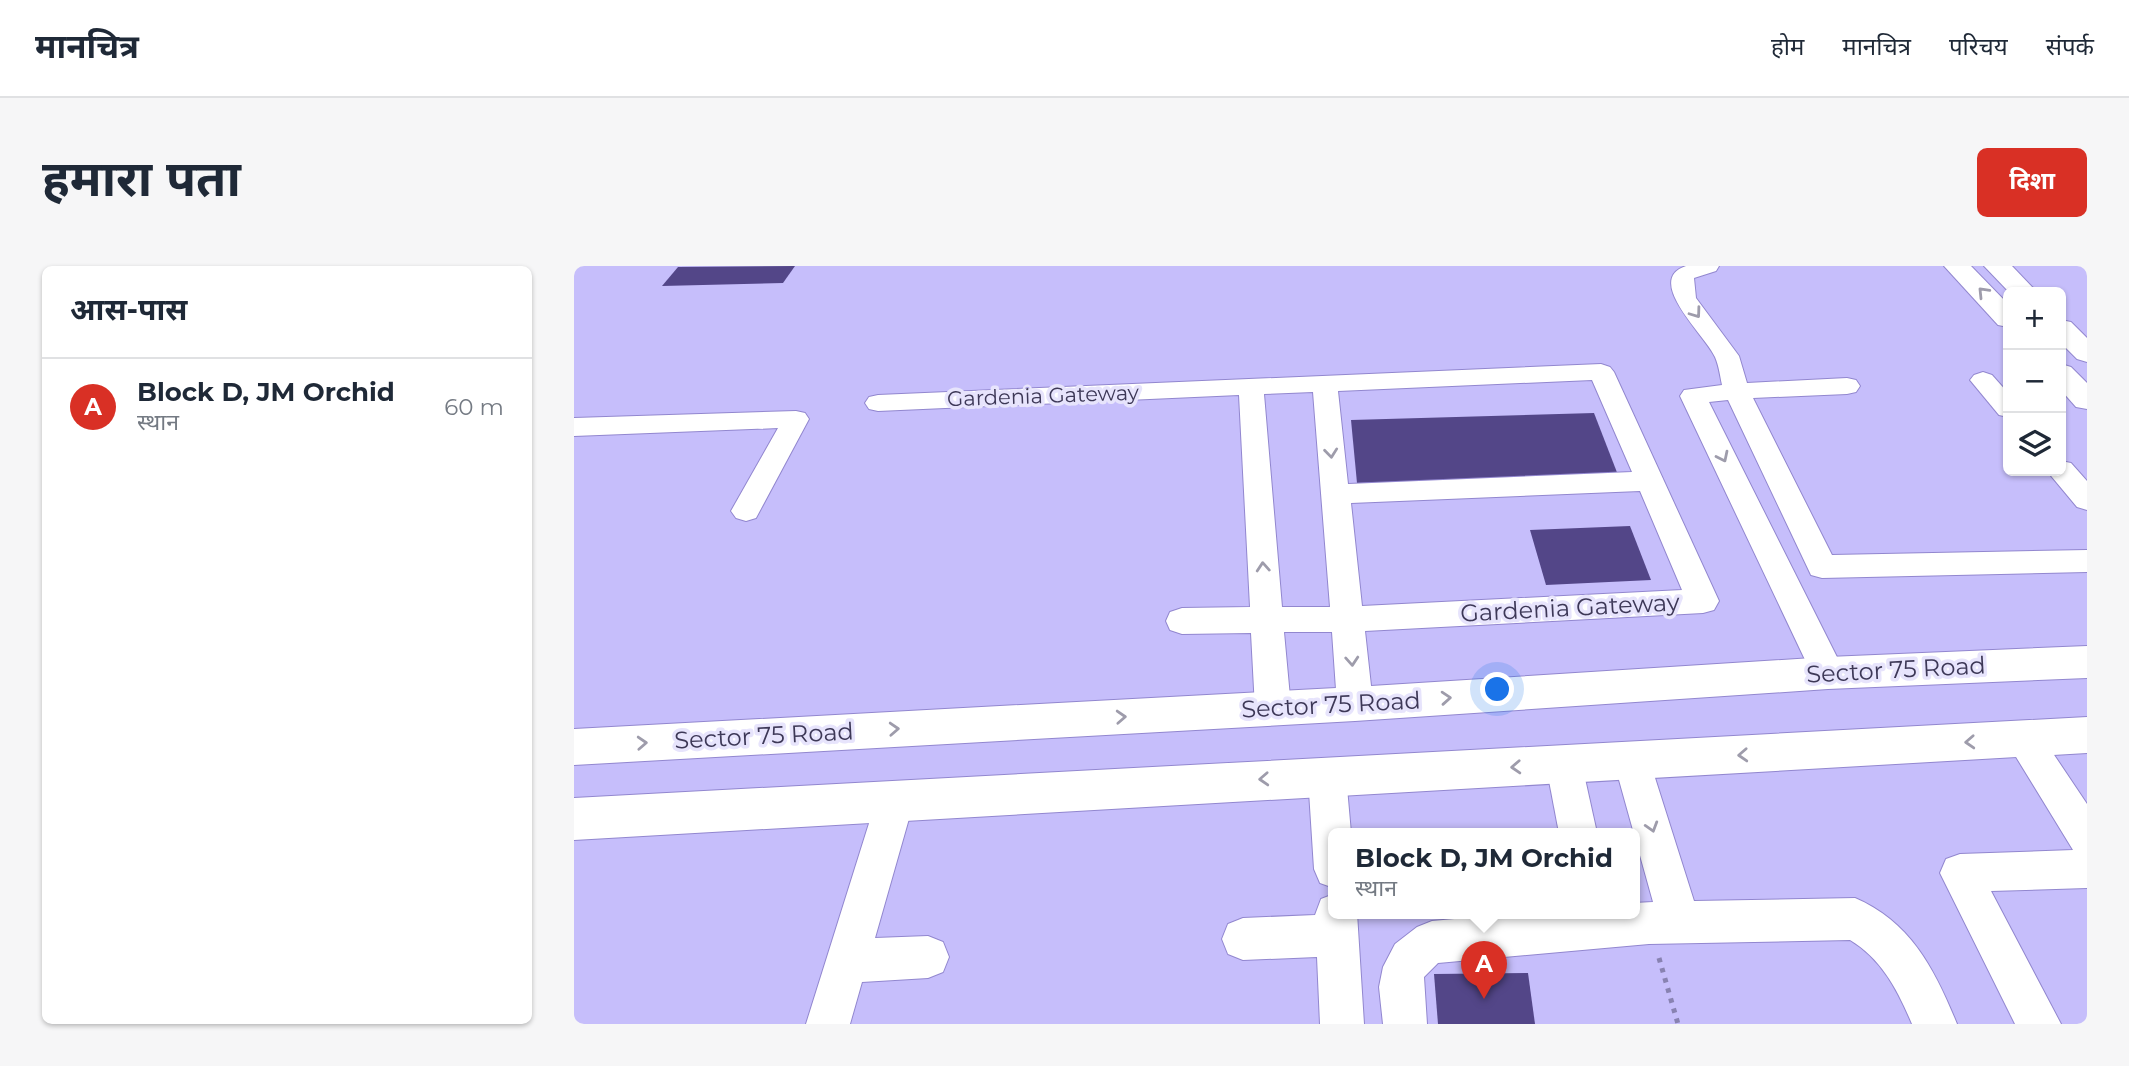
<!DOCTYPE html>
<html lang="hi">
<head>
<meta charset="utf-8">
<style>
	:root { --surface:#fff; --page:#f6f6f7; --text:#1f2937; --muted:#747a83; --line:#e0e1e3; --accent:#d93025 }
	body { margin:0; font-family:Montserrat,"Noto Sans Devanagari",sans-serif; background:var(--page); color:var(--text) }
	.controls { position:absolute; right:21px; top:21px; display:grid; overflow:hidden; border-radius:10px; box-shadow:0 2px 5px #0004 }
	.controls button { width:63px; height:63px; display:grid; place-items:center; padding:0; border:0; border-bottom:2px solid var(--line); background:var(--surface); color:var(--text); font:35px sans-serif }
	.you { position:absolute; left:924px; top:424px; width:24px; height:24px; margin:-18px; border:5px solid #fff; border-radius:50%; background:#1a73e8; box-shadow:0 0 0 10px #1a73e833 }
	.badge { display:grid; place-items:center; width:46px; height:46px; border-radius:50%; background:var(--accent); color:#fff; font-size:23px; font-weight:700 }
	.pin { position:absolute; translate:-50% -58px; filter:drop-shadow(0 2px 4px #0008) }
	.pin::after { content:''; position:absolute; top:37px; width:24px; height:21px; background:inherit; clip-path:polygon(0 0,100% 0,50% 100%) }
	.popup { position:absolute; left:754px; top:562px; width:312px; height:91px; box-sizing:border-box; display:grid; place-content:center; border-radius:10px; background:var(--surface); filter:drop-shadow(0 2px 5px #0005); font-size:23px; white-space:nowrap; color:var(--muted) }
	.popup b { font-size:26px; color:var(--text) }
	.popup::after { content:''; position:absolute; left:50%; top:100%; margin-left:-14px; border:14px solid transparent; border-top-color:var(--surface) }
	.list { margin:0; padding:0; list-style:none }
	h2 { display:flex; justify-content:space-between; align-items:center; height:91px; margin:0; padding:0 28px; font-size:30px }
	h2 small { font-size:23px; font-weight:400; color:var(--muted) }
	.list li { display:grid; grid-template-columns:46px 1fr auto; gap:21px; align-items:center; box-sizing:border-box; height:98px; padding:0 28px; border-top:2px solid var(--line) }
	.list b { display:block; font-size:26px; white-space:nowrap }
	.list p { margin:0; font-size:23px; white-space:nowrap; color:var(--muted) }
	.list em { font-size:23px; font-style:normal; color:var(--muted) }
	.icon { flex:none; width:38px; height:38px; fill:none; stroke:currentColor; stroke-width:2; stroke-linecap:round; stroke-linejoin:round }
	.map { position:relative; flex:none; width:1513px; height:758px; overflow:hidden; border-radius:10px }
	header { display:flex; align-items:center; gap:42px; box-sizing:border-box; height:98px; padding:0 35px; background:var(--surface); border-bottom:2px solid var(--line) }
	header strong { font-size:33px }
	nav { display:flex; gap:38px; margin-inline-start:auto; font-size:24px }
	.intro { display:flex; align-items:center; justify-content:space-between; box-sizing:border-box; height:168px; padding:0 42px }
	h1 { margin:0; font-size:49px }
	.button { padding:18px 32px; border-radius:10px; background:var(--accent); color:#fff; font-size:24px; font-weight:700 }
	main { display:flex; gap:42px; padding:0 42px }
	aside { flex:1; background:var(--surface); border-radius:10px; box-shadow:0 2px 5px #0004 }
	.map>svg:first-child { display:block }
	.building { fill:#534688 }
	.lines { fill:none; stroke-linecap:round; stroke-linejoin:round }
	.street-casing { stroke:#9287cf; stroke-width:2 }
	.secondary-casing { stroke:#9287cf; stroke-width:2 }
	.path { stroke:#8882b1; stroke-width:5; stroke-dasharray:4.5 6; stroke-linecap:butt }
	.street { fill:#fff; fill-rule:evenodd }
	.secondary { fill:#fff; fill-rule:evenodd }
	.oneway { stroke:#9e9cab }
	.labels { text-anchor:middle; stroke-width:7; stroke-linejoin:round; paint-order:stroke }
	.far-street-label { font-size:21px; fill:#3d3857; stroke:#e7e4fc }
	.street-label { font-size:24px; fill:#3d3857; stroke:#e7e4fc }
</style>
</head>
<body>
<header>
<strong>मानचित्र</strong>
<nav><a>होम</a><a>मानचित्र</a><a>परिचय</a><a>संपर्क</a></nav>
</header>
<div class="intro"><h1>हमारा पता</h1><a class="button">दिशा</a></div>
<main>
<aside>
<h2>आस-पास<small></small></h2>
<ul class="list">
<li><span class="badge">A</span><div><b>Block D, JM Orchid</b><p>स्थान</p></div><em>60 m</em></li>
</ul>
</aside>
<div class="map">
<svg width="1513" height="758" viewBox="0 0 1513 758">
	<rect width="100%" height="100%" fill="#c6befb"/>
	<g class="building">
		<polygon points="221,0 209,17 88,20 104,1"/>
		<polygon points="1020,147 1044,209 783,217 777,154"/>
		<polygon points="1056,260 1077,314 972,319 956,264"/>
		<polygon points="954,707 961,758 864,758 860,708"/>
	</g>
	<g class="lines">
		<g class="street-casing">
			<g id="street">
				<path d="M1112,0H1145L1142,5L1120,12L1122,32L1165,90L1173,117L1273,112L1282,114L1286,120L1282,126L1273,128L1179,132L1258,289L1513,284V306L1248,312L1237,309L1154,134L1135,136L1271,407L1266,417L1254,421L1242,417L1106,130L1110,124L1148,119C1146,110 1145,100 1141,91C1132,70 1069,14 1112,0Z"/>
				<path d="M1027,98L1036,101L1040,106L1145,335L1140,344L1129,347L791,365L799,438L793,448L781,453L769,448L763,438L758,366H710L717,442L711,452L699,457L687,452L681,442L677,367L608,368L596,364L592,355L596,346L608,342L676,341L665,129L304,145L295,143L291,137L295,131L304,129ZM1018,114L1058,206L774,218L764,125ZM739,126L756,341H708L690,128ZM1066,225L1108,324L788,340L777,237Z"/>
				<polygon points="1409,106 1418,109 1434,127 1434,151 1425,149 1396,114 1400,109"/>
				<polygon points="222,145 231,147 235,153 182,252 172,255 162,252 157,245 204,162 0,170 0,152"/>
				<polygon points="1487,195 1497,197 1513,215 1513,244 1503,241 1473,205 1487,205"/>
				<polygon points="1449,457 1462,462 1513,538 1513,622 1417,625 1487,758 1441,758 1366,607 1372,593 1386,588 1499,584 1431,473 1436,462"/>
				<path d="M1058,480L1071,485L1076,496L1120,635L1281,632C1337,656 1361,704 1383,758H1338C1324,725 1308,693 1276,674L1075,678L864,697L850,711L853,758H809L805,721L809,701L821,678L843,661L858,655L947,647H1060V637L1079,636L1040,496L1045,485Z"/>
				<polygon points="990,483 1003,487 1008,499 1023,567 985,567 972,499 977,487"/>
				<polygon points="753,493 766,498 772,510 777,567 760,567 760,622 746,617 740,603 734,510 740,498"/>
				<polygon points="321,518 334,523 340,535 301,672 354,670 369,676 375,691 369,706 354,712 288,716 276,758 232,758 302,535 308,523"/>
				<polygon points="760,628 760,647 783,647 790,758 746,758 743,691 669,694 654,688 648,673 654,658 669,652 741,649 747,633"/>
			</g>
		</g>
		<g class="secondary-casing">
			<g id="secondary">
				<polygon points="1370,0 1397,0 1434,38 1434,61 1424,59"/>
				<polygon points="1410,0 1438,0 1463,26 1435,26"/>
				<polygon points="1487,54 1497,56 1513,72 1513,96 1503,93 1487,77"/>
				<polygon points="1487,98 1497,101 1513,117 1513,143 1502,141 1487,124"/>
				<polygon points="1513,380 1513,412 1254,423 781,455 0,499 0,463 781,421 1254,391"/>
				<polygon points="1513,451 1513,487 0,574 0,532"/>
			</g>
		</g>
		<polyline class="path" points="1085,692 1104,758"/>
		<use href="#street" class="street"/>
		<use href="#secondary" class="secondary"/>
	</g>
	<defs><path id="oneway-chevron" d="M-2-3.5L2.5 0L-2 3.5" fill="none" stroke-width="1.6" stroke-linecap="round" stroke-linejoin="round" transform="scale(1.75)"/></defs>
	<g class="oneway">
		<use href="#oneway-chevron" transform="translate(1409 26) rotate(-134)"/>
		<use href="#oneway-chevron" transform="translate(1122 47) rotate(54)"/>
		<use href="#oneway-chevron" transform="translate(757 187) rotate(84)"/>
		<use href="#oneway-chevron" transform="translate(1149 191) rotate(64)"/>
		<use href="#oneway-chevron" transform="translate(689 301) rotate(-94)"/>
		<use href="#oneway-chevron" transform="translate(778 395) rotate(86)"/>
		<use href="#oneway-chevron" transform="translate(872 432) rotate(-4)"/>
		<use href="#oneway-chevron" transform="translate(547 451) rotate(-3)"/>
		<use href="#oneway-chevron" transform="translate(320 463) rotate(-3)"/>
		<use href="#oneway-chevron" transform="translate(1396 476) rotate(177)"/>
		<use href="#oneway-chevron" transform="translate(68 477) rotate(-3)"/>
		<use href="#oneway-chevron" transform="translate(1169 489) rotate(177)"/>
		<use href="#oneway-chevron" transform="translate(942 501) rotate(177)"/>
		<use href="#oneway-chevron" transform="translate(690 513) rotate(177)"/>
		<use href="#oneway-chevron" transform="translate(1078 561) rotate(73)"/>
	</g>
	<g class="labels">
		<g class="far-street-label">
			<text transform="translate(469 130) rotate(-2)" y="7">Gardenia Gateway</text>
		</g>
		<g class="street-label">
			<text transform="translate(996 342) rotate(-3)" y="8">Gardenia Gateway</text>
			<text transform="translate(1322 404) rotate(-3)" y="8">Sector 75 Road</text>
			<text transform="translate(757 439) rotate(-3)" y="8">Sector 75 Road</text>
			<text transform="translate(190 470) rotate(-3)" y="8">Sector 75 Road</text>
		</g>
	</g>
</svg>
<div class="controls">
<button>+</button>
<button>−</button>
<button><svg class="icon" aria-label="layers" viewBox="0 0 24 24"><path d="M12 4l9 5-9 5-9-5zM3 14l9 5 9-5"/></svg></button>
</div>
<div class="you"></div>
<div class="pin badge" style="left:910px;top:733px">A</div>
<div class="popup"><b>Block D, JM Orchid</b>स्थान</div>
</div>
</main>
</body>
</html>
